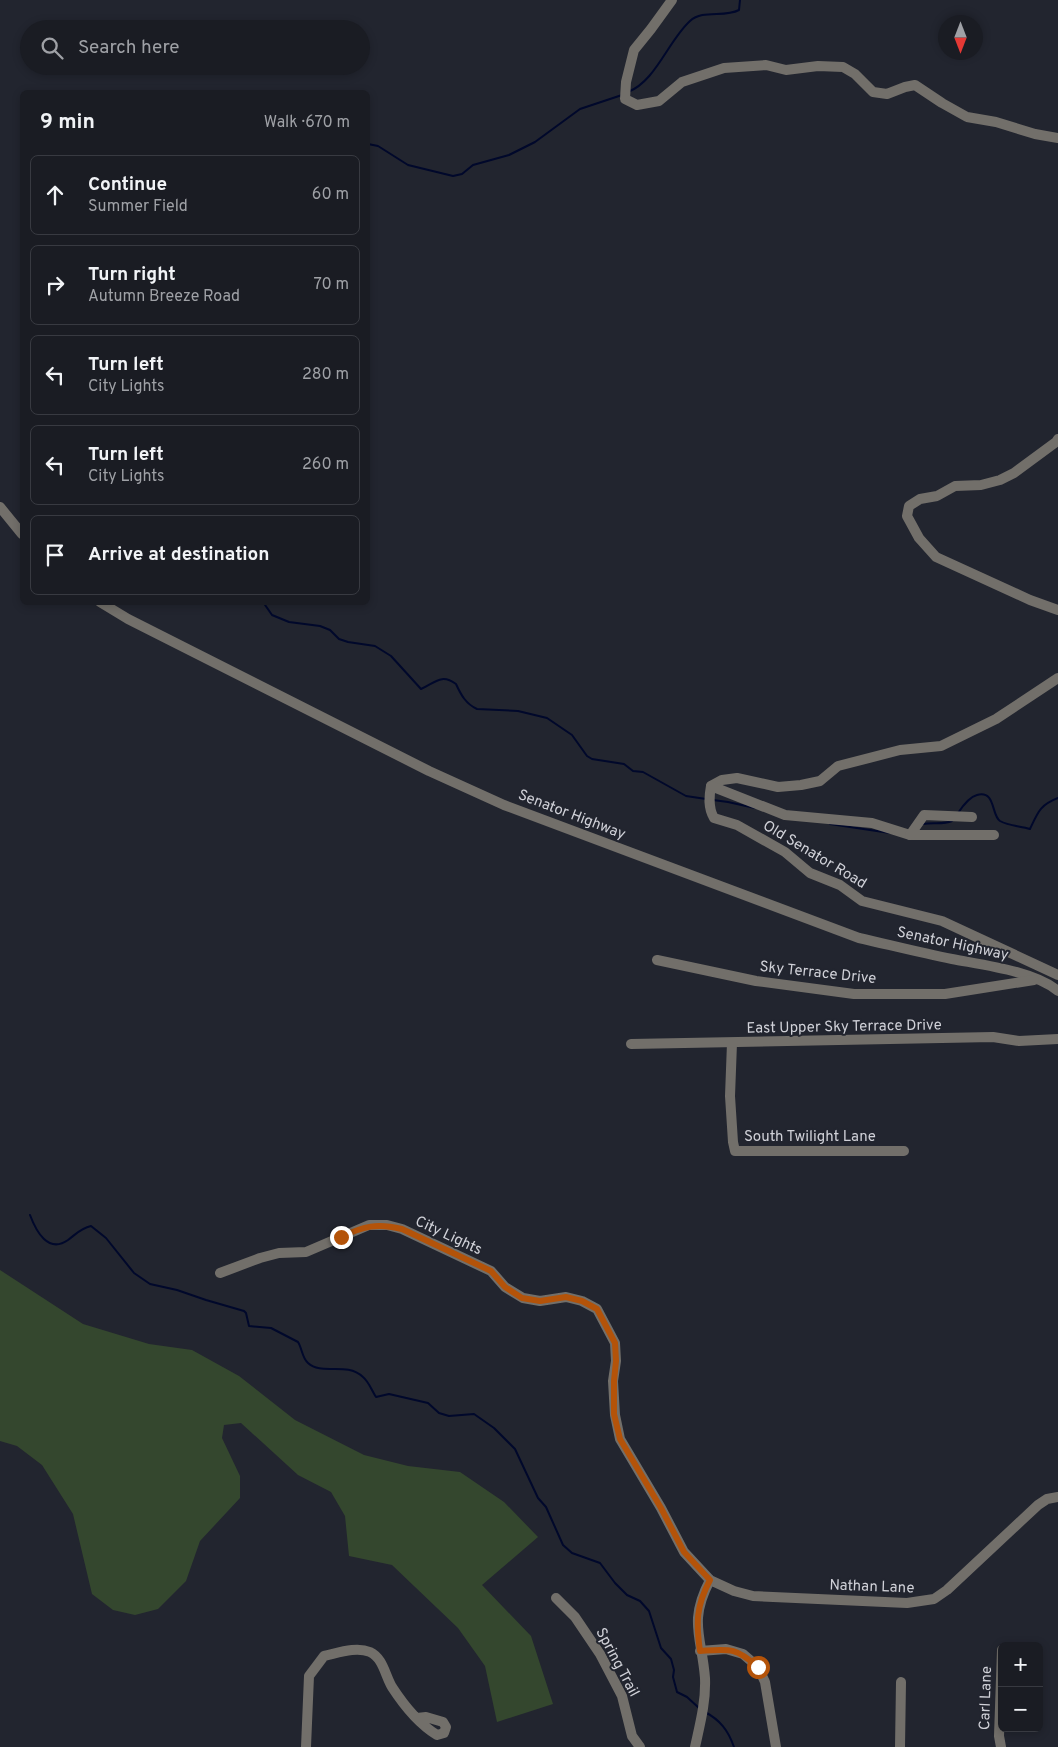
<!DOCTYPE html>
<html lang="en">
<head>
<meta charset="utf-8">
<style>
	:root { --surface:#1a1c23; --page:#23252b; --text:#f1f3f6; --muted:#9fa1a6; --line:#383a41 }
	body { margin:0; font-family:Overpass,sans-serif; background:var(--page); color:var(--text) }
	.controls { position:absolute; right:15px; bottom:15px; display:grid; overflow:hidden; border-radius:8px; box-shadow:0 2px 8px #0003 }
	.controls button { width:45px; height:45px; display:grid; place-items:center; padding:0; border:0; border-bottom:1px solid var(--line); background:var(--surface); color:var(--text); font:25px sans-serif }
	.compass { position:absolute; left:938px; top:15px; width:45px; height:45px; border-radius:50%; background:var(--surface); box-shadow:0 2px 8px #0003; rotate:180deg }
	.stop { position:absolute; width:15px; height:15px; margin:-11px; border:4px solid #b45309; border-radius:50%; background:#fff }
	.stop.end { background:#b45309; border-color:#fff; box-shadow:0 1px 5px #0008 }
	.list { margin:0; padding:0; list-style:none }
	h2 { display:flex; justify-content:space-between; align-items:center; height:65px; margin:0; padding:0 20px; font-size:21px }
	h2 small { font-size:16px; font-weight:400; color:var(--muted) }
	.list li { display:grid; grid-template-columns:32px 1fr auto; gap:15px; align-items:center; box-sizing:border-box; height:80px; margin:0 10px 10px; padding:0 10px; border:1px solid var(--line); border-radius:8px }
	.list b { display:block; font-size:19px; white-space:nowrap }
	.list p { margin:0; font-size:16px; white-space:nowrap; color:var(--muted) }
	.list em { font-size:16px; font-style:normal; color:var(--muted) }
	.icon { flex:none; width:28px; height:28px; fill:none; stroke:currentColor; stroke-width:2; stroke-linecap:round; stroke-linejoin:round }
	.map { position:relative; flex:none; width:1058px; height:1747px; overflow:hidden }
	.search { position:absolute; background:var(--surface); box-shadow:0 2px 8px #0003; left:20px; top:20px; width:350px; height:55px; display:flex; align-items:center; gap:12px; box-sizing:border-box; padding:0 18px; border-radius:28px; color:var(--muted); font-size:19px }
	.panel { position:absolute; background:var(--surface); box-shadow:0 2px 8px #0003; left:20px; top:90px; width:350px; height:515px; border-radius:8px }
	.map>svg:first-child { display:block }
	.green { fill:#34472e }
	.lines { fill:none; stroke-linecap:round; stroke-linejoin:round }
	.stream { stroke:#00082b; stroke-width:2 }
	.minor { stroke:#726f6a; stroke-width:10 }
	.route { stroke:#b45309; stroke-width:6 }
	.labels { text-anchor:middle; stroke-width:4; stroke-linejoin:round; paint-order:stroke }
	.street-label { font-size:15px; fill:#d0d1d8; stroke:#22252f }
</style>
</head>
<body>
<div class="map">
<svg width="1058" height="1747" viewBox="0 0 1058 1747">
	<rect width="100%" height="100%" fill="#22252f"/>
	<polygon class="green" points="0,1270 83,1324 149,1344 192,1350 239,1376 295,1420 364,1455 408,1466 460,1472 504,1502 538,1537 482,1585 531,1636 553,1704 497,1722 485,1666 458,1628 392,1565 349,1556 345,1516 331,1492 298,1475 241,1423 224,1425 222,1438 240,1476 240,1498 200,1541 186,1581 158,1609 135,1615 113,1610 92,1594 73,1514 42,1465 17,1446 0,1441"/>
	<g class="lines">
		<g class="stream">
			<path d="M628,92C656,81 668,41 690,21C703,9 724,18 739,10L740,0"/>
			<polyline points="368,144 378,146 408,165 453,176 462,174 473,165 509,155 535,142 580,109 622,95"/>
			<path d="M263,602L272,615L289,622L320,626L330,630L339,639L348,642L375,646L391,656L421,689C435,683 441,673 456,684C461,695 466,704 477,709L518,711L547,718L572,735L587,756L592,759L624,764L633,771L643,772L686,796L706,799"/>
			<polyline points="713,800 728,802 755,808"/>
			<path d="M958,813C962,807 969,797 977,795C996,790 991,815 1000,821C1009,826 1020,826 1030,829C1038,812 1040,805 1058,798"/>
			<polyline points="830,824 890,833"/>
			<path d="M923,824C933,822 943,825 952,821"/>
			<path d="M30,1215C36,1231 48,1254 68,1240C76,1234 81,1228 91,1226L106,1238L134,1273L150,1284L177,1290L206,1300L244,1311L246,1313L249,1326L271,1328L298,1342C302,1348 302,1358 308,1363C322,1376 346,1361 363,1377C369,1382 372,1391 376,1397L389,1394L428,1403L439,1413L449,1416L474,1414L494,1428L515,1449L538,1498L546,1507L563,1545L572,1553L600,1563L615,1583L627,1595L640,1601L649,1611L661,1648L671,1659L674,1670L673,1677L677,1692L687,1697L699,1708"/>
			<path d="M705,1712C720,1720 728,1730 734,1747"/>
		</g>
		<g class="minor">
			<polyline points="672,0 651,29 634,50 626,82 625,99 637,105 659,101 682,82 724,68 766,65 786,70 818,66 843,67 855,74 873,92 887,94 905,87 915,85 942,103 967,117 996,122 1035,134 1058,138"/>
			<polyline points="1058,439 1056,442 1014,473 1000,480 981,485 955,486 937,496 920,499 909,506 907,516 919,538 936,557 1030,600 1058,610"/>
			<polyline points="0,507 22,534"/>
			<path d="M100,602L128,619L429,771L504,805L859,938C890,945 921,953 952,959C983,965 1034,971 1058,991"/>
			<path d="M1058,678L996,719L941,746L900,750L838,766L820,781L801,785L778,787L737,778L722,780L711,786C709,797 708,808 714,818L737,825L785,852L810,873L840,885L862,901L942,921L1058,975"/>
			<polyline points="711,786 785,815 872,823 910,835 994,835"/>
			<polyline points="910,835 924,815 972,817"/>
			<polyline points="657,960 756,981 854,994 945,994 1034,980"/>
			<polyline points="732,1043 730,1096 733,1142 735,1151 904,1151"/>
			<polyline points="631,1044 993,1037 1019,1041 1058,1039"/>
			<polyline points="220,1273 260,1258 279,1253 306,1252 369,1225 387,1225 402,1229 491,1271 505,1287 523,1298 540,1301 566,1297 582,1301 597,1309 615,1343 616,1361 613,1381 615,1415 620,1439 661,1508 684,1552 710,1580 734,1591 753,1596 907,1603 934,1599 947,1590 1038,1505 1047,1499 1058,1497"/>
			<polyline points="556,1598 575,1617 600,1654 622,1696 632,1736 640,1747"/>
			<polyline points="700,1651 726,1649 743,1654 758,1667 765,1682 776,1747"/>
			<path d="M306,1747L309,1676L324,1656C338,1653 356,1646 370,1652C383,1658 385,1675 392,1687C403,1704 419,1724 437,1735L444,1733L446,1727L443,1722L426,1717L417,1718"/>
			<path d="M695,1747C700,1724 706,1702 705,1678C702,1637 688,1622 710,1580"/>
			<polyline points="900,1747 901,1682"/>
			<polyline points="1001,1747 999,1736 1002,1650"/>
		</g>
	</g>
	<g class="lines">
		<path class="route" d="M341,1237C364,1226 377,1223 402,1229L491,1271L505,1287L522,1298L540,1301L566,1297L582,1301L597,1309L615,1343L616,1361L614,1381V1414L620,1439L661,1508L684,1552L710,1580C696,1606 696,1623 700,1651C730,1649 735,1647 758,1667"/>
	</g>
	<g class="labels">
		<g class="street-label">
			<text transform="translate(572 814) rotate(21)" y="5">Senator Highway</text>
			<text transform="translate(815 854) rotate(31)" y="5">Old Senator Road</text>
			<text transform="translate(953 943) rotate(12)" y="5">Senator Highway</text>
			<text transform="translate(818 972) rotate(6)" y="5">Sky Terrace Drive</text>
			<text transform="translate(844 1026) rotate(-1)" y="5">East Upper Sky Terrace Drive</text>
			<text x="810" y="1141">South Twilight Lane</text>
			<text transform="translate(449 1235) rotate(25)" y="5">City Lights</text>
			<text transform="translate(872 1586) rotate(2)" y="5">Nathan Lane</text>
			<text transform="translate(618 1662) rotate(62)" y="5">Spring Trail</text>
			<text transform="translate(985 1698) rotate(-88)" y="5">Carl Lane</text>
		</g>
	</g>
</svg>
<div class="controls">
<button>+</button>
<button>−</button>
</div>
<svg class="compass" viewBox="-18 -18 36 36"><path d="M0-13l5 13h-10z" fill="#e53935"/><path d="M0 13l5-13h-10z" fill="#9fa1a6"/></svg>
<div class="stop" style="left:758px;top:1667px"></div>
<div class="stop end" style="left:341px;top:1237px"></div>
<div class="search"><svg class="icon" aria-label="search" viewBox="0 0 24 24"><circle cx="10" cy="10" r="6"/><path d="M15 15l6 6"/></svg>Search here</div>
<section class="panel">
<h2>9 min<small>Walk · 670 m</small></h2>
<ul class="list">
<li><svg class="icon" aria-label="ahead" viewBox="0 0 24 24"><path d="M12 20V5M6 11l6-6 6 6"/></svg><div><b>Continue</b><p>Summer Field</p></div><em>60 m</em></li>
<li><svg class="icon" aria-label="right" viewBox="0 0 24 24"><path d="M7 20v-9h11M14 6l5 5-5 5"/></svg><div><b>Turn right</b><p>Autumn Breeze Road</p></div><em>70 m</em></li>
<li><svg class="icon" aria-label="left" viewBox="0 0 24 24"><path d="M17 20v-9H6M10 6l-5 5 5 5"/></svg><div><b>Turn left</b><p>City Lights</p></div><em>280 m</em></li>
<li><svg class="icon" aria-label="left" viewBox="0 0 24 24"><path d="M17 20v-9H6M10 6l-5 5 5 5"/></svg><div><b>Turn left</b><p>City Lights</p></div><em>260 m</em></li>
<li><svg class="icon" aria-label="arrive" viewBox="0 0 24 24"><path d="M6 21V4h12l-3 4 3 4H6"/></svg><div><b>Arrive at destination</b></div></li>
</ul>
</section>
</div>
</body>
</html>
